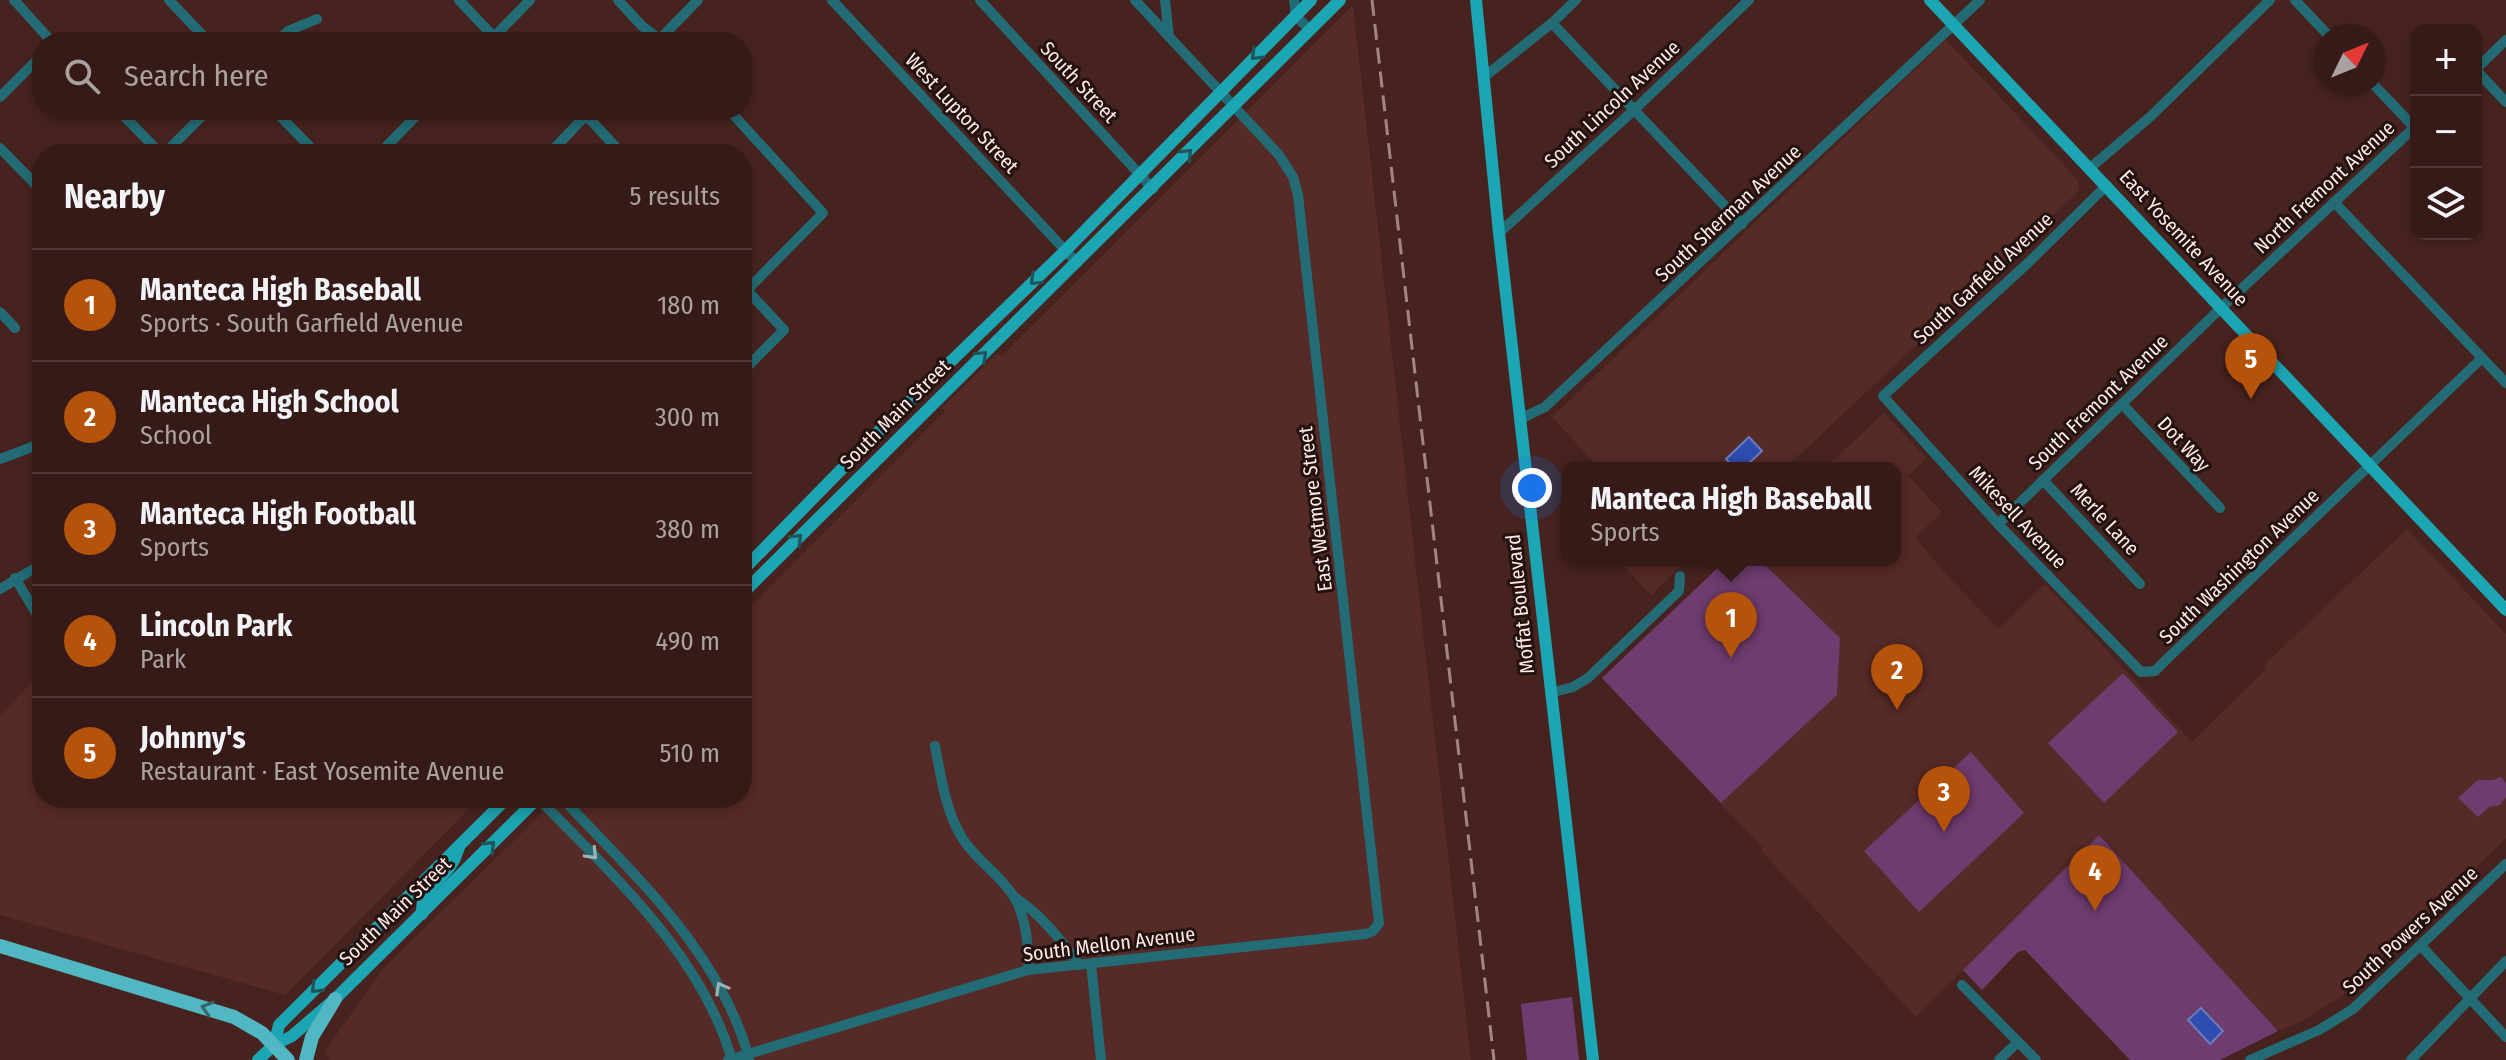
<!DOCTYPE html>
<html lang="en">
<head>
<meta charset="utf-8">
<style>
	:root { --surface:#351a17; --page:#3d2320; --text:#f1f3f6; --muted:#aaa1a1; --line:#4f3836; --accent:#b45309 }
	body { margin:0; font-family:"Fira Sans Condensed",sans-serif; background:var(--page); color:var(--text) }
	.controls { position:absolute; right:24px; top:24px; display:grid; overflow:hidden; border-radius:16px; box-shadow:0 4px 12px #0003 }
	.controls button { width:72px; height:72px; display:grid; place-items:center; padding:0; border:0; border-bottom:2px solid var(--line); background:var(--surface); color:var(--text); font:40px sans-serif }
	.compass { position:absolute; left:2314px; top:24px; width:72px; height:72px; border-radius:50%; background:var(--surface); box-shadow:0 4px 12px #0003; rotate:47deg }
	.you { position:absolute; left:1532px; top:488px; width:28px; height:28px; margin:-20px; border:6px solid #fff; border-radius:50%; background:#1a73e8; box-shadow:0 0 0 12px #1a73e833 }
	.badge { display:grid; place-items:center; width:52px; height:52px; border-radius:50%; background:var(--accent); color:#fff; font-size:26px; font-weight:700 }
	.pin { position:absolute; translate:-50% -66px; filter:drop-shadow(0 2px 4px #0008) }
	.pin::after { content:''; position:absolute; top:42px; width:28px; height:24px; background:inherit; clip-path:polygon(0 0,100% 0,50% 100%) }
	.popup { position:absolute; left:1561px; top:462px; width:340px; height:104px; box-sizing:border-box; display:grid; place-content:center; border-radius:16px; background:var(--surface); filter:drop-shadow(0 2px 6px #0005); font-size:26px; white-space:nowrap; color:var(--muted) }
	.popup b { font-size:30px; color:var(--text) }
	.popup::after { content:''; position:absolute; left:50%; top:100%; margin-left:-16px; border:16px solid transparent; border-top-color:var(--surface) }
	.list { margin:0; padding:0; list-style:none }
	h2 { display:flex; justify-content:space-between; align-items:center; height:104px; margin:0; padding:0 32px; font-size:34px }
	h2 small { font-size:26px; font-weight:400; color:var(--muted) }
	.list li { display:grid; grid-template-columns:52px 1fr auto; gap:24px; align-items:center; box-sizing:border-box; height:112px; padding:0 32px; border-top:2px solid var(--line) }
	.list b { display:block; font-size:30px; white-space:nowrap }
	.list p { margin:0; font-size:26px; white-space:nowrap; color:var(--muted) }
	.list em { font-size:26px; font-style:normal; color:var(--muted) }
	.icon { flex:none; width:44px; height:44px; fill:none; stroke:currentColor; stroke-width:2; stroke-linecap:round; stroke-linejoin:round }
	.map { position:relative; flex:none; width:2506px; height:1060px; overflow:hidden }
	.search { position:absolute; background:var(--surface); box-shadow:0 4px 12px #0003; left:32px; top:32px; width:720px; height:88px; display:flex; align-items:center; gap:20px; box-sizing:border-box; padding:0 28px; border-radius:32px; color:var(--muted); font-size:30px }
	.panel { position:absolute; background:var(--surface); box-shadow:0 4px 12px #0003; left:32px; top:144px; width:720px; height:664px; border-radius:32px }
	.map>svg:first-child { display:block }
	.built { fill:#562a26 }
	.green { fill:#6e3c6f }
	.water { fill:#2e4dae; stroke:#6c7cbf; stroke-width:2 }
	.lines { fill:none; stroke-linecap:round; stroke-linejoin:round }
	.minor { stroke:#236c75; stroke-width:10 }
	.major { stroke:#1ca5b3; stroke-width:12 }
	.highway { stroke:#51b7c3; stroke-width:14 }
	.rail { stroke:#a28682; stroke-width:3; stroke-dasharray:16 8; stroke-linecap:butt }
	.oneway { stroke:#1f5459 }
	.oneway2 { stroke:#9bb1b4 }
	.oneway3 { stroke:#3a646a }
	.labels { text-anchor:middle; stroke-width:6; stroke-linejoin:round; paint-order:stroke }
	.street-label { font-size:20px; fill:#feeae7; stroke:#221210 }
</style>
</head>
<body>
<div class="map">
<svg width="2506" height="1060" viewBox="0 0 2506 1060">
	<rect width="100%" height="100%" fill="#47231f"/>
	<g class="built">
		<polygon points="1353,5 1471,1060 329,1060 324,1052 383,969 557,798 742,798 742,615 945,412 942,408 998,353 1001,357"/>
		<polygon points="1946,40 2078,180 2079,191 1786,468 1599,468 1552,417"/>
		<polygon points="1884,413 1926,458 1908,476 1942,512 1915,538 1955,584 1999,629 2045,584 2192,742 2266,669 2263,666 2407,529 2506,634 2506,838 2345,994 2301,1022 2278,1031 2099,835 1916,1017 1761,851 1763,848 1602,678 1726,560 1895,560 1895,468 1825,468"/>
		<polygon points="1618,560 1688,560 1651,595"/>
		<polygon points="42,672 42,798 480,798 285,995 0,915 0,715"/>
	</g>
	<g class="green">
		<polygon points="1726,560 1760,560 1840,638 1837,695 1721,803 1602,678"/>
		<polygon points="2123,673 2178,732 2104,803 2048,743"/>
		<polygon points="1971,752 2024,813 1919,912 1864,851"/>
		<polygon points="2501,777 2506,783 2506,797 2500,805 2489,807 2478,817 2458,798 2478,780 2493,780"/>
		<polygon points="2099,835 2278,1031 2220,1060 2130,1060 2025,950 2018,952 1982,990 1963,970"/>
		<polygon points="1572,997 1579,1060 1527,1060 1521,1004"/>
	</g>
	<g class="water">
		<polygon points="1749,437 1762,451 1744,468 1734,468 1726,459"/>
		<polygon points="2201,1008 2223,1031 2210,1044 2188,1020"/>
	</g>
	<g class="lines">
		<g class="minor">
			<polyline points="14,0 52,42"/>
			<polyline points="169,0 209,42"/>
			<polyline points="459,0 494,37"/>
			<polyline points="618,0 642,26 663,42"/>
			<polyline points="832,0 1077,263"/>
			<polyline points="980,0 1153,189"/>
			<polyline points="1165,0 1169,37"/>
			<polyline points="1294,0 1296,16 1310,30"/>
			<polyline points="2295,0 2329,36"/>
			<polyline points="1552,23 1742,224"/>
			<polyline points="277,42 288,31 317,19"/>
			<polyline points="489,42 530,0"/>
			<polyline points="657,42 698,0"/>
			<polyline points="2476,69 2506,40"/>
			<polyline points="2476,70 2506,102"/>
			<polyline points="1484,77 1552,23 1576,0"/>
			<polyline points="2373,84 2414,127"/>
			<polyline points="0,97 42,55"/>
			<polyline points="118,110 161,154"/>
			<polyline points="274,110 317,154"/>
			<polyline points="729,110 823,213 747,290"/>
			<polyline points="586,115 622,154"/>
			<polyline points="0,148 42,191"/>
			<polyline points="164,154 208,110"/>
			<polyline points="379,154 422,110"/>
			<polyline points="549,154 591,110"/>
			<polyline points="2090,168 2150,117 2270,0"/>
			<polyline points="2107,185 2029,262 1883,396 1998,524 2141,672 2155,671 2168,658 2482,358"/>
			<polyline points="2334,202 2506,383"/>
			<polyline points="1499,233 1634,110 1749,0"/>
			<polyline points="0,312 15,328"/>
			<polyline points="742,372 784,330 744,287"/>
			<polyline points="2122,404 2220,508"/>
			<polyline points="1520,419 1545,407 1980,0"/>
			<polyline points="0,459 42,443"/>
			<polyline points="2043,480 2140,584"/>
			<polyline points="1998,524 2222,307 2416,126"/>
			<polyline points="15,578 38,616"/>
			<polyline points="0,589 42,564"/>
			<polyline points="1550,693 1573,687 1588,678 1679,591 1680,576"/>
			<path d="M935,746C941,776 945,809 961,836C974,859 1000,874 1014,897C1025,915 1030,949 1028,970"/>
			<path d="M538,798C613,876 701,953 732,1060"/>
			<path d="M562,798C635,876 720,952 749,1058"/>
			<path d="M1014,897C1041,914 1060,939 1079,965"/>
			<polyline points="2421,946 2506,1037"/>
			<polyline points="1091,964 1101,1060"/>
			<polyline points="1962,985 2036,1060"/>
			<polyline points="728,1060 1028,970 1366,934 1373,931 1379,923 1298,195 1293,177 1279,155 1135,0"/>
			<polyline points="1999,1060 2018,1042"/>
			<polyline points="2250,1060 2319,1030 2353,1009 2506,864"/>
			<polyline points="2411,1060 2506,961"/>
		</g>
		<g class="major">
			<polyline points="1476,0 1499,233 1593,1060"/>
			<polyline points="1930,0 2506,610"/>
			<polyline points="742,571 878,432 1065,251 1311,0"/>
			<polyline points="742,594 1340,0"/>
			<path d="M422,914C421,888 438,884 451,865C455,860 457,853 459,847"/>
			<polyline points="274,1045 279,1025 507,798"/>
			<polyline points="258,1060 274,1045 292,1036 335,999 538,798"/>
		</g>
		<g class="highway">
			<polyline points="0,946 234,1017 262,1033 288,1060"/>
			<polyline points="306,1060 312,1037 335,999"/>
		</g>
		<polyline class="rail" points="1372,0 1494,1060"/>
	</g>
	<defs><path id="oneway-chevron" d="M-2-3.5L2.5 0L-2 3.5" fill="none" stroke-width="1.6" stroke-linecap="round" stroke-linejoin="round" transform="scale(2)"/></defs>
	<g class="oneway">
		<use href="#oneway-chevron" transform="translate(1256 55) rotate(135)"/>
		<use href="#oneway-chevron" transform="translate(1187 154) rotate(-45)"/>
		<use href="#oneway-chevron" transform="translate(1035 280) rotate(136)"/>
		<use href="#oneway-chevron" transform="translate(982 356) rotate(-44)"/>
		<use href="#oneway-chevron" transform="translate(797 539) rotate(-45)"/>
		<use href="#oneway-chevron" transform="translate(490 846) rotate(-45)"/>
		<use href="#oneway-chevron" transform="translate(316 988) rotate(135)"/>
	</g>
	<g class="oneway2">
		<use href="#oneway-chevron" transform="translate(592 854) rotate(46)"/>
		<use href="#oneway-chevron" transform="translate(721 988) rotate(-119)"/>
	</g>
	<use class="oneway3" href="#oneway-chevron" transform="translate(207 1008) rotate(-163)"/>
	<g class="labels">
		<g class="street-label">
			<text transform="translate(1079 82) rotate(47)" y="7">South Street</text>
			<text transform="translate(1612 104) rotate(-43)" y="7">South Lincoln Avenue</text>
			<text transform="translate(962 113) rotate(47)" y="7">West Lupton Street</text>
			<text transform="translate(2324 187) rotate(-43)" y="7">North Fremont Avenue</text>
			<text transform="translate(1728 213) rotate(-43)" y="7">South Sherman Avenue</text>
			<text transform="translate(2184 238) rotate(47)" y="7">East Yosemite Avenue</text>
			<text transform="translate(1983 278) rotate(-43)" y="7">South Garfield Avenue</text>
			<text transform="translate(2098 402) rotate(-44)" y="7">South Fremont Avenue</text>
			<text transform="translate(895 414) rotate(-45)" y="7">South Main Street</text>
			<text transform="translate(2184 444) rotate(47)" y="7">Dot Way</text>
			<text transform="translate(1315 509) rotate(-97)" y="7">East Wetmore Street</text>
			<text transform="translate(2018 517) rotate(47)" y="7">Mikesell Avenue</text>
			<text transform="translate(2105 519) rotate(47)" y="7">Merle Lane</text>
			<text transform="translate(2239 566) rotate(-44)" y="7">South Washington Avenue</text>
			<text transform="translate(1520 604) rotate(-96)" y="7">Moffat Boulevard</text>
			<text transform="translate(395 911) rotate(-44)" y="7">South Main Street</text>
			<text transform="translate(2410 930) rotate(-43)" y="7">South Powers Avenue</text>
			<text transform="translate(1109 944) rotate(-7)" y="7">South Mellon Avenue</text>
		</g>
	</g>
</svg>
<div class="controls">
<button>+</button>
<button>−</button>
<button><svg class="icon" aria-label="layers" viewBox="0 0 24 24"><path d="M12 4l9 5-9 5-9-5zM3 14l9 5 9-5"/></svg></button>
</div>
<svg class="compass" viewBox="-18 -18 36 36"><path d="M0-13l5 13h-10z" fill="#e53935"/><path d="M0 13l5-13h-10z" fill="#aaa1a1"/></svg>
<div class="you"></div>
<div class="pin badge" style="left:1731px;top:658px">1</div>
<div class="popup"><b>Manteca High Baseball</b>Sports</div>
<div class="pin badge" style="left:1897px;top:710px">2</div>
<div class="pin badge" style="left:1944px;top:832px">3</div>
<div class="pin badge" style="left:2095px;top:911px">4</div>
<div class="pin badge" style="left:2251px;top:399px">5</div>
<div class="search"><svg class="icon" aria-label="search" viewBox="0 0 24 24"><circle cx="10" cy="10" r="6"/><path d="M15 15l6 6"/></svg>Search here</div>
<section class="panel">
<h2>Nearby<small>5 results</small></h2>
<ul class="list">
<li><span class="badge">1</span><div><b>Manteca High Baseball</b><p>Sports · South Garfield Avenue</p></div><em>180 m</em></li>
<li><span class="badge">2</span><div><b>Manteca High School</b><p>School</p></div><em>300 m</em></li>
<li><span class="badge">3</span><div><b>Manteca High Football</b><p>Sports</p></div><em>380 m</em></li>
<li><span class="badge">4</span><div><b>Lincoln Park</b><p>Park</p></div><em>490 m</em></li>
<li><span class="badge">5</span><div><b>Johnny's</b><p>Restaurant · East Yosemite Avenue</p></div><em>510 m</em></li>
</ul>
</section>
</div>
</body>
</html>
